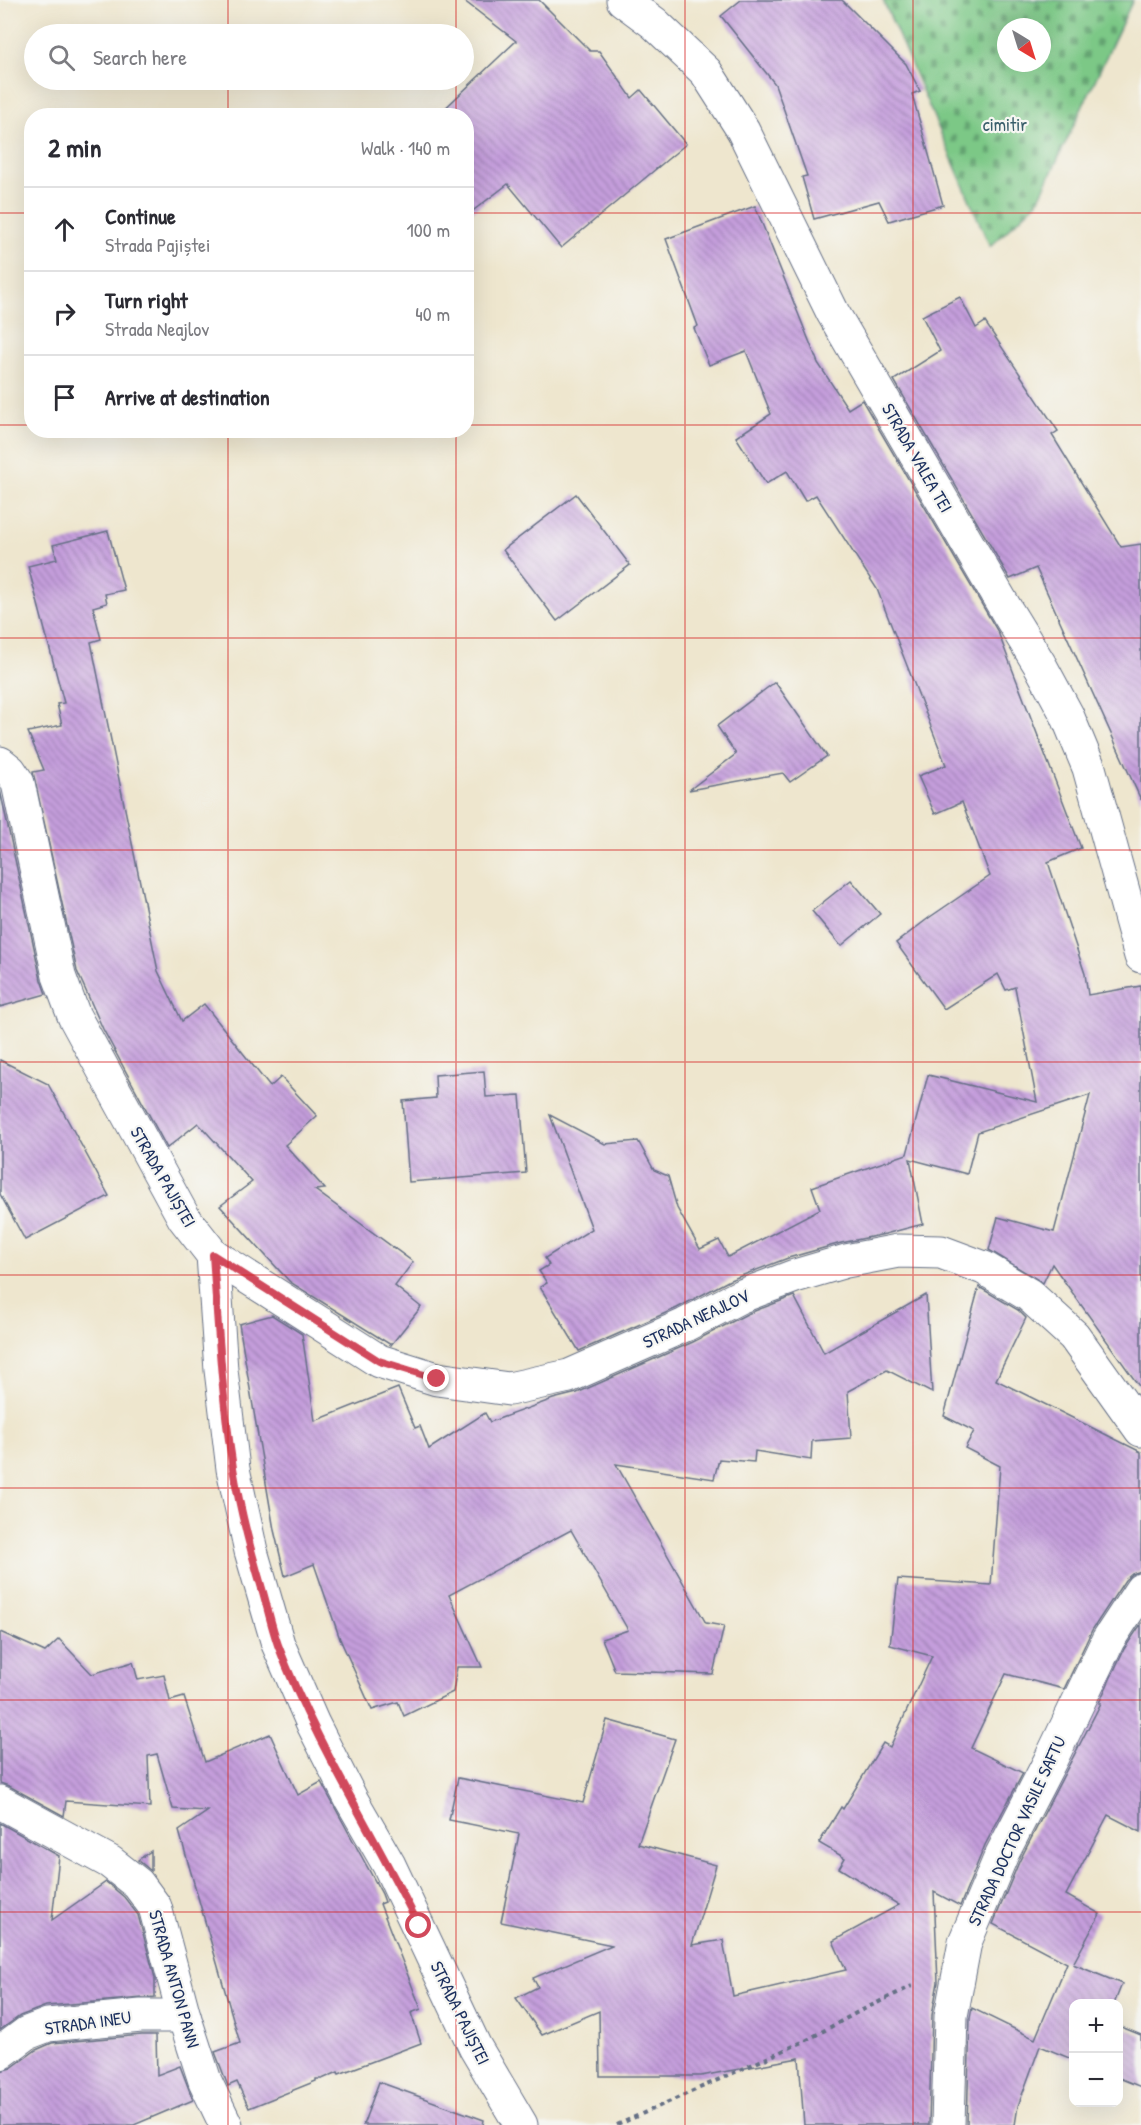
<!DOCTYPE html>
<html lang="en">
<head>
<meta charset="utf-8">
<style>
	:root { --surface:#fff; --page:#f2f2f3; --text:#2b2b33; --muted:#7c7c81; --line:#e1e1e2 }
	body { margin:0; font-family:"Patrick Hand",sans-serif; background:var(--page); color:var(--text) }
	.controls { position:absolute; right:18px; bottom:18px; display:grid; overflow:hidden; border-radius:12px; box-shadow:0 6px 24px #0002 }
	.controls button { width:54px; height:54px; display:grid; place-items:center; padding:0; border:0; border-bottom:2px solid var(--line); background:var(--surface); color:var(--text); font:30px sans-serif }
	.compass { position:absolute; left:997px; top:18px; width:54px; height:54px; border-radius:50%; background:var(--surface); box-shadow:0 6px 24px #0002; rotate:142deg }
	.stop { position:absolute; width:18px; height:18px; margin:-14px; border:4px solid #d1495b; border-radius:50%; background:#fff }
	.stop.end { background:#d1495b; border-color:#fff; box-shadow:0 2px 6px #0008 }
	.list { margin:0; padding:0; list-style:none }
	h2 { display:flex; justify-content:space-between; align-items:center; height:78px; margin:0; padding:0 24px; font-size:26px }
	h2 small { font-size:20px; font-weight:400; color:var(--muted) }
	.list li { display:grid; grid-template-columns:39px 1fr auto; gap:18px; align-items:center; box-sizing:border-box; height:84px; padding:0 24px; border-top:2px solid var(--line) }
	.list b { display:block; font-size:22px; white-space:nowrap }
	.list p { margin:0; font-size:20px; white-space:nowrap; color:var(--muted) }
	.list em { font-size:20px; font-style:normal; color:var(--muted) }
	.icon { flex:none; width:33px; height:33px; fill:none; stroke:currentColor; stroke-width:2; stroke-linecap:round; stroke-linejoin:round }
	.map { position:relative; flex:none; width:1141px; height:2125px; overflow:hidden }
	.search { position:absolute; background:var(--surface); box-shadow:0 6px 24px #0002; left:24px; top:24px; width:450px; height:66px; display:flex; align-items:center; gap:15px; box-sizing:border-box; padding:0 21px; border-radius:33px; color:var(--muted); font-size:22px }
	.panel { position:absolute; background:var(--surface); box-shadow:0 6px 24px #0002; left:24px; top:108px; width:450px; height:330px; border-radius:24px }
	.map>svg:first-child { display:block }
	.cemetery { fill:url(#cemetery-stones); stroke:#4b7c72; stroke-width:1.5; fill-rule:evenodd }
	.building { fill:url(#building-back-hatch) }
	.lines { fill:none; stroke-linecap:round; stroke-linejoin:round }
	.street-casing { stroke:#656f85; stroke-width:35 }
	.path { stroke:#656f85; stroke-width:4; stroke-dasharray:4.5 4.5; stroke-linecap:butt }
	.street { stroke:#fff; stroke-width:33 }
	.route { stroke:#d1495b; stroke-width:8 }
	.grid { fill:none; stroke:#d62828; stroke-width:1.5; stroke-opacity:0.55 }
	.labels { text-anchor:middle; stroke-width:4.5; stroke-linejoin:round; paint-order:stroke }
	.park-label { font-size:18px; fill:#385d6a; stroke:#f6f6f2 }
	.street-label { font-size:18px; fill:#1b2f5e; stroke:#f6f6f2 }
</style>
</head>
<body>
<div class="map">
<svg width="1141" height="2125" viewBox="0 0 1141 2125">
	<defs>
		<pattern id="cemetery-stones" width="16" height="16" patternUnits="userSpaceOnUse" patternTransform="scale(1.5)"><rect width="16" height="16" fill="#7bc886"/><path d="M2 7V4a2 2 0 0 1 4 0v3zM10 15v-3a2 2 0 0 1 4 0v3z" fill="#64a371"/></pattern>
		<pattern id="building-back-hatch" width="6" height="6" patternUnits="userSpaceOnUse" patternTransform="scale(1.5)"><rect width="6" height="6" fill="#c59edc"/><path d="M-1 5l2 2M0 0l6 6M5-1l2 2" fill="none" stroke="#9f81b6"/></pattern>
	</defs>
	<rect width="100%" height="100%" fill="#f6f6f2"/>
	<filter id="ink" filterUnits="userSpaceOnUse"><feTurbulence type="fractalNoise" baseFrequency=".0167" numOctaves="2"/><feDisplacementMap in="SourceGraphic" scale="12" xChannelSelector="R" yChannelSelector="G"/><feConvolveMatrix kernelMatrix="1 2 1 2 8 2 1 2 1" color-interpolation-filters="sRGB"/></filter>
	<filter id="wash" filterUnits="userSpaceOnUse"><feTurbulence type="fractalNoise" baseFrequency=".008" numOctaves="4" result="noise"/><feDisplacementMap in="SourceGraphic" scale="24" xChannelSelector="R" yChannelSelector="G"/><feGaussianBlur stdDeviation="1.35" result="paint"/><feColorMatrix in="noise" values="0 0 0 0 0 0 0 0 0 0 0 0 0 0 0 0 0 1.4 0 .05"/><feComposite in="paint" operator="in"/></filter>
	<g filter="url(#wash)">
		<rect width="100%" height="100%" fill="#eee6ce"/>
		<path class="cemetery" d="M883,0H1133L1038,201L990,247ZM1006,27H1042V63H1006Z"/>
		<g id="blocks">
			<g class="building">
				<polygon points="463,0 539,0 590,51 599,51 632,98 641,90 686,144 561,248 508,184 466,216 466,116 437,116 516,41"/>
				<polygon points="741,0 842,0 906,64 920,91 912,94 943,205 889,221 879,201 814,219 802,177 807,176 775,84 721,16"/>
				<polygon points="755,206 818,363 848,409 862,400 998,632 1081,848 1048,862 1085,974 1088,995 1141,986 1141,1389 1052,1264 1043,1283 989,1250 998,1217 1054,1232 1090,1095 978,1132 967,1174 910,1159 923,1224 885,1234 841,1243 788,1258 730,1280 677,1308 579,1351 540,1287 547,1283 539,1271 549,1265 545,1258 592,1229 550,1115 605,1144 638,1141 654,1170 668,1176 677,1208 700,1249 719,1240 728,1257 820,1209 812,1187 907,1154 928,1075 1037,1102 1015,987 1006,990 998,974 944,1009 896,943 930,917 990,876 962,802 935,814 918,776 946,765 877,589 816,495 805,501 787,471 766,484 736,437 771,414 746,351 709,365 694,328 698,326 666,239"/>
				<polygon points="960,297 976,328 985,322 1058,431 1052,435 1121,547 1141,544 1141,800 1036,568 1010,579 894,380 940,351 922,316"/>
				<polygon points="576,494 630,565 557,621 503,550"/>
				<polygon points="108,531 124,590 105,594 107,603 93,607 101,639 91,642 158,971 182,1021 204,1004 270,1087 281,1077 317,1116 285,1145 325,1189 315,1190 413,1262 395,1286 421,1307 391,1345 290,1282 220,1206 252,1182 198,1123 167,1148 103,1029 77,971 33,772 44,770 28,732 62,725 57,704 64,703 28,566 57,559 53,545"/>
				<polygon points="775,682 827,756 790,782 783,773 689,790 736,754 717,726"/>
				<polygon points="0,790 41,980 46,994 0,1007"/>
				<polygon points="851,880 880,914 841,946 812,911"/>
				<polygon points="0,1060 48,1084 109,1196 25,1240 0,1194"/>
				<polygon points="484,1071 486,1097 520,1095 526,1173 409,1182 403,1101 436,1098 435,1075"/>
				<polygon points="979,1287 1018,1310 1026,1318 996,1380 1141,1452 1141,1571 1132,1574 1125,1580 1092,1630 1064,1689 1006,1674 971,1748 1023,1773 985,1845 960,1906 934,1892 938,1982 932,2015 929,2125 804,2125 799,2058 701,2076 600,2076 599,2011 542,2035 516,1998 538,1987 533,1978 612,1945 501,1922 519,1834 449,1820 458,1778 583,1803 607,1720 675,1739 638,1844 716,1865 692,1945 723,1940 733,1996 846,1970 833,1941 899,1905 839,1868 845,1858 819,1843 841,1807 843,1809 883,1743 890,1747 932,1656 890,1645 898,1579 991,1585 1000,1466 965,1448 974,1431 944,1416"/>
				<polygon points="926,1295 932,1393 887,1370 848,1391 851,1438 812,1441 811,1460 755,1451 754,1462 719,1459 714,1479 616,1464 706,1623 724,1626 713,1674 615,1671 602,1639 628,1630 571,1530 449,1595 482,1667 457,1667 453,1692 404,1716 398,1702 372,1710 340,1639 314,1564 285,1576 274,1530 239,1324 272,1315 302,1334 315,1421 398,1388 415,1428 420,1426 429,1449 485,1413 490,1422 553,1399 577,1393 693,1342 747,1314 794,1296 824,1353"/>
				<polygon points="1141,1624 1141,1832 1108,1815 1066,1895 1100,1914 1073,1964 1122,1984 1114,2004 1074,2004 1074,2060 1040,2046 1018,2106 1015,2125 967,2125 970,2018 972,2008 1035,2039 1067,1963 993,1924 1019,1862 1101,1703 1099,1703 1124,1649"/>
				<polygon points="0,1632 45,1652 59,1639 92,1674 133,1662 138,1680 164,1675 170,1701 184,1697 205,1762 270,1734 298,1795 321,1782 382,1894 385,1902 380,1904 421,2009 411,2013 421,2043 339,2074 338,2072 322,2079 316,2079 316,2081 249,2108 237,2082 228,2086 215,2052 240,2043 179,1831 208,1811 173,1809 157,1754 148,1756 150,1807 66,1801 64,1816 9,1786 0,1783"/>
				<polygon points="0,1823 59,1856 52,1920 106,1882 124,1897 138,1915 155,1978 155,1997 46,2006 20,2016 0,2030"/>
				<polygon points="151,1851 151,1871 138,1860"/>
				<polygon points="1119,2026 1141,2035 1141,2087 1119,2078"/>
				<polygon points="142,2035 156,2035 157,2075 180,2066 193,2100 134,2125 0,2125 0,2071 11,2068 36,2050 52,2043"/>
				<polygon points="379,2082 484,2120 483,2125 363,2125"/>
			</g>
		</g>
	</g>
	<g filter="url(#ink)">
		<use href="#blocks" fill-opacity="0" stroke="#656f85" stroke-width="1.5"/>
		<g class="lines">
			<g class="street-casing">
				<g id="street">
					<polyline points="623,0 654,23 706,72 743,130 833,313 1008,613 1040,665 1067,715 1089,768 1141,956"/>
					<polyline points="0,763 10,771 18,783 59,976 74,1016 184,1218 213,1255 221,1370 233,1469 251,1551 278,1644 313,1724 351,1799 389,1865 475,2047 521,2125"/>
					<polyline points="213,1255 379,1361 437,1379 509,1389 569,1376 685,1325 739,1297 795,1276 846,1261 898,1251 941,1252 984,1268 1029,1295 1074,1336 1141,1430"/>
					<polyline points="0,1802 110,1862 138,1884 155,1907 184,2016 205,2081 226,2125"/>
					<polyline points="0,2053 27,2033 48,2025 141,2016 184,2016"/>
					<polyline points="948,2125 951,2016 965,1942 1002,1854 1051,1759 1108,1640 1141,1590"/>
				</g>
			</g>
			<polyline class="path" points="617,2125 807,2040 856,2013 912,1986"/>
			<use href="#street" class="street"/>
		</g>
	</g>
	<g class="lines" filter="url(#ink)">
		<path class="route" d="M419,1926C373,1832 315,1743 278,1645C272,1628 268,1610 263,1592C251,1552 240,1510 233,1468C222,1398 218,1326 213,1255L379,1361L437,1379"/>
	</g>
	<path class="grid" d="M228,0V34M456,0V34M685,0V2125M913,0V2125M228,80V116M456,80V116M0,213H32M466,213H1141M0,425H32M466,425H1141M228,430V2125M456,430V2125M0,638H1141M0,850H1141M0,1062H1141M0,1275H1141M0,1488H1141M0,1700H1141M0,1912H1141"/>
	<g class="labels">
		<g class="park-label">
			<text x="1005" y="131">cimitir</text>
		</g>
		<g class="street-label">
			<text transform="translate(917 458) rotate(60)" y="6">STRADA VALEA TEI</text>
			<text transform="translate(163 1177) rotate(60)" y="6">STRADA PAJIȘTEI</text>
			<text transform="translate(696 1319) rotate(-25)" y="6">STRADA NEAJLOV</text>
			<text transform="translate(1017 1831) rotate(-65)" y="6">STRADA DOCTOR VASILE SAFTU</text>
			<text transform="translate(174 1979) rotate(74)" y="6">STRADA ANTON PANN</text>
			<text transform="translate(460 2013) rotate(64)" y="6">STRADA PAJIȘTEI</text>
			<text transform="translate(88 2023) rotate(-8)" y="6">STRADA INEU</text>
		</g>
	</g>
</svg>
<div class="controls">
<button>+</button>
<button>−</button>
</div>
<svg class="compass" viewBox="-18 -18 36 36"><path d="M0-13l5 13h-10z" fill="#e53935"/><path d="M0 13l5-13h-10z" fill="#7c7c81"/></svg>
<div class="stop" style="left:419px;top:1926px"></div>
<div class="stop end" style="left:437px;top:1379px"></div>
<div class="search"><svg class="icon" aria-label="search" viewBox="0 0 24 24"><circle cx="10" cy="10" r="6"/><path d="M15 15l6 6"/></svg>Search here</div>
<section class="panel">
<h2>2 min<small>Walk · 140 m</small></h2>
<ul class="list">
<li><svg class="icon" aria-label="ahead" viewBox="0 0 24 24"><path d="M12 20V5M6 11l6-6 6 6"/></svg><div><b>Continue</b><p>Strada Pajiștei</p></div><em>100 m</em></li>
<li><svg class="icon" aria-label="right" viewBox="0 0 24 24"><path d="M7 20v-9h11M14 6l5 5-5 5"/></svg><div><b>Turn right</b><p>Strada Neajlov</p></div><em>40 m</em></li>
<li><svg class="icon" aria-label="arrive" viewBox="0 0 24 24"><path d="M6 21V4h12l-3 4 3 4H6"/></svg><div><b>Arrive at destination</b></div></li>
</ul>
</section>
</div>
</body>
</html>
